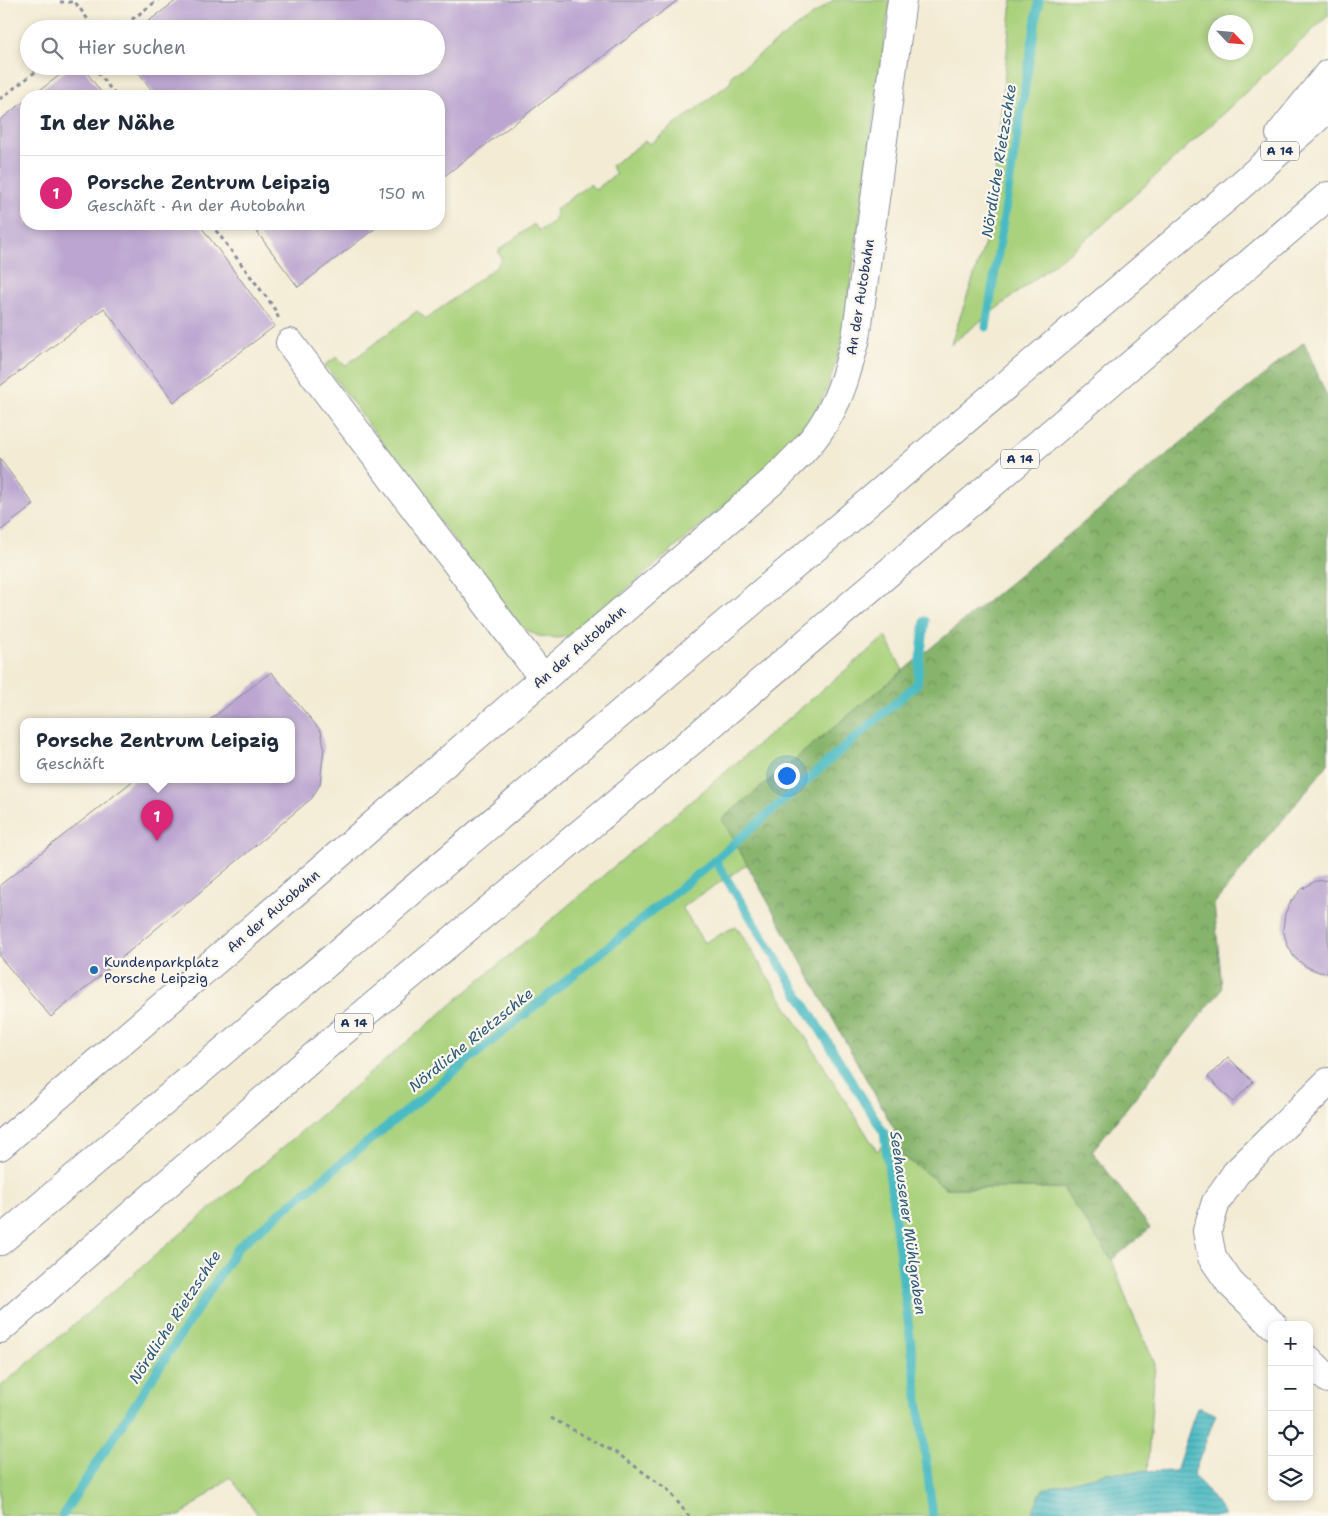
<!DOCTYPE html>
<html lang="de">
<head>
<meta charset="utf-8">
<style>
	:root { --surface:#fff; --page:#f6f6f7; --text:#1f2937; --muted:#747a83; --line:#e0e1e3; --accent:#db2777 }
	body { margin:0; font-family:"Shantell Sans",sans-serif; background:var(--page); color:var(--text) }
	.controls { position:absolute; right:15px; bottom:15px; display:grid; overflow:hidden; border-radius:10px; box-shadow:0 2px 8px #0003 }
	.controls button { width:45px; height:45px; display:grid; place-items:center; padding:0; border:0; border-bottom:1px solid var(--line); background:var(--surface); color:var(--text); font:25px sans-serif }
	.compass { position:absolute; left:1208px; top:15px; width:45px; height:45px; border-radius:50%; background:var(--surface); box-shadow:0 2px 8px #0003; rotate:116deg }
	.you { position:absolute; left:786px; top:775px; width:18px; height:18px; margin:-12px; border:4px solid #fff; border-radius:50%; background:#1a73e8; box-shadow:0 0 0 8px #1a73e833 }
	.badge { display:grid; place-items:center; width:32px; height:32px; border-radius:50%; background:var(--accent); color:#fff; font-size:16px; font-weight:700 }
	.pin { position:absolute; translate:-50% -41px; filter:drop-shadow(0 1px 2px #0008) }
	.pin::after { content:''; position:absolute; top:26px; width:18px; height:15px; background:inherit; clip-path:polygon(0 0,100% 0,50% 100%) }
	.popup { position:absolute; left:20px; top:718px; width:275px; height:65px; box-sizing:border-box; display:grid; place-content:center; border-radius:10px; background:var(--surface); filter:drop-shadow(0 1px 4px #0005); font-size:16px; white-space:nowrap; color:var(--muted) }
	.popup b { font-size:19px; color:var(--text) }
	.popup::after { content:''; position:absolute; left:50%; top:100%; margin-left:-10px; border:10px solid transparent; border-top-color:var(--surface) }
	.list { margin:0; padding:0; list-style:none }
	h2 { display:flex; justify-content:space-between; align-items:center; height:65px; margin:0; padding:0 20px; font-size:21px }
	h2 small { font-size:16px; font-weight:400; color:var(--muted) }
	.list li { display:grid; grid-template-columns:32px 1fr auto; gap:15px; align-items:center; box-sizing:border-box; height:75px; padding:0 20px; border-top:1px solid var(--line) }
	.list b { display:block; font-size:19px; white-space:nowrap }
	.list p { margin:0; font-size:16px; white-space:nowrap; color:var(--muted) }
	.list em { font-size:16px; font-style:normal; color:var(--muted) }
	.icon { flex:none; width:28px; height:28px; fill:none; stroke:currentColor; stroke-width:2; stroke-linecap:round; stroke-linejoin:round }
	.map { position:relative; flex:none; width:1328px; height:1516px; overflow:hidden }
	.search { position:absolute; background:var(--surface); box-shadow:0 2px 8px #0003; left:20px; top:20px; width:425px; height:55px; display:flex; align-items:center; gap:12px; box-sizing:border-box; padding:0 18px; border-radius:28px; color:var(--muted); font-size:19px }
	.panel { position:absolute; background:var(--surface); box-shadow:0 2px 8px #0003; left:20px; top:90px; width:425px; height:140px; border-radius:20px }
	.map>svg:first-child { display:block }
	.green { fill:#aad27d; stroke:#62806e; fill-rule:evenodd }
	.forest { fill:url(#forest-crowns); stroke:#517265 }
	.water { fill:url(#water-rules); stroke:#347590 }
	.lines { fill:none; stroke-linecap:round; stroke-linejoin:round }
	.stream { stroke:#4cbbc3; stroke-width:9 }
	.building { fill:#bca6d1 }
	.minor-casing { stroke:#878d99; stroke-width:30 }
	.highway-casing { stroke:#878d99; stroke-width:30 }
	.path { stroke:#878d99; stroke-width:3; stroke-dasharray:4 4; stroke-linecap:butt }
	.minor { stroke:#fff; stroke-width:28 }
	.highway { stroke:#fff; stroke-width:28 }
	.poi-dot { fill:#1f6fb2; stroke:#fbf7ec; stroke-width:2 }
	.labels { text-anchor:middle; stroke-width:4.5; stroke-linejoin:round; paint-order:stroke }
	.shield { fill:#fbf7ec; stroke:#5e6b89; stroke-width:1 }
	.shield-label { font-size:12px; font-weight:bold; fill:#1b2f5e }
	.street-label { font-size:14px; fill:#1b2f5e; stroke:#fbf7ec }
	.poi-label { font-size:14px; fill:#1b2f5e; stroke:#fbf7ec; text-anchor:start }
	.water-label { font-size:15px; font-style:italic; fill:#2a597c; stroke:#fbf7ec }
</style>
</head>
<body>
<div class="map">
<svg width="1328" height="1516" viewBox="0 0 1328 1516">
	<defs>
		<pattern id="forest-crowns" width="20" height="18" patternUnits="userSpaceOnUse" patternTransform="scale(1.25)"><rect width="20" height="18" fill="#87b46c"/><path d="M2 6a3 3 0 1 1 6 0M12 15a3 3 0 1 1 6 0" fill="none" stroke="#6e935c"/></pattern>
		<pattern id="water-rules" width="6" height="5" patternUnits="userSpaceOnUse" patternTransform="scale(1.25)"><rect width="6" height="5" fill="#4cbbc3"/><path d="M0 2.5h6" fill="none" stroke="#3e98a2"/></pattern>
	</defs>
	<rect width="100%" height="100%" fill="#fbf7ec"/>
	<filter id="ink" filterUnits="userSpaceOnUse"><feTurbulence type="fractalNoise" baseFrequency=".02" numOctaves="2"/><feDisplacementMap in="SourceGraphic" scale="10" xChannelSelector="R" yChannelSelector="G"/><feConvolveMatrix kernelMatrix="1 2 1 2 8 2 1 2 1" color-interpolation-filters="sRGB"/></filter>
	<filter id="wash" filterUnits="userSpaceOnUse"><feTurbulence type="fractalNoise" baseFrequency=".0096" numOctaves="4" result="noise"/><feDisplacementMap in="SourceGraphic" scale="20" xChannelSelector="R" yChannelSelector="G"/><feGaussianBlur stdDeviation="1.12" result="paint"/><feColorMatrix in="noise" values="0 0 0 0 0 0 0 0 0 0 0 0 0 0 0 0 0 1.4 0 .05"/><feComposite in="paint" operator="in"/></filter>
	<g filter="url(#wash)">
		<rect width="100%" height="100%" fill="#f3ebd4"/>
		<g class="green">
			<path d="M833,0H890L843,337C836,363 829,387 816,411C807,428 793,442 781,457L585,625L568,636L558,638L538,636L520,626L450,535L325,365L337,357L345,366L417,311L426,319L496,267L502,258L499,254V250L534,224L539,231L555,220L556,209L590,184L595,190L616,174L611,166L645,141L650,144L730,83L732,75Z"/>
			<path d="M1012,0H1328V16L1094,233L951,344L990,228ZM1216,22H1246V52H1216Z"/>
			<polygon points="886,636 903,671 723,818 748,864 682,907 704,943 736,926 877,1151 895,1131 898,1152 946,1188 1063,1188 1112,1260 1129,1306 1155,1364 1147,1472 1106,1473 1043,1489 1030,1516 259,1516 230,1477 180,1516 0,1516 0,1387"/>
		</g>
		<polygon class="forest" points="1304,342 1328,399 1328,764 1214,904 1222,989 1092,1151 1150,1228 1112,1260 1063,1188 946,1188 898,1152 895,1131 722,819"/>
		<polygon class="water" points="1197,1407 1216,1414 1193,1476 1203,1485 1226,1516 1030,1516 1043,1489 1106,1473 1176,1471"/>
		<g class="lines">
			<g class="stream">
				<polyline points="986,327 1039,0"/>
				<polyline points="715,860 884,1133 933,1516"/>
				<polyline points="62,1516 238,1247 715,860 917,684 925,621"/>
			</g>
		</g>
		<g id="blocks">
			<g class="building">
				<polygon points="177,0 678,0 439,180 439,96 156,96 134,66 436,66 436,29 138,29"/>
				<polygon points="72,66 82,66 104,96 32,96"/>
				<polygon points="26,100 26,224 199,224 275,326 174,402 104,308 0,386 0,120"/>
				<polygon points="251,224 381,224 298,287"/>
				<polygon points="0,459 34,505 0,531"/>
				<polygon points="271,672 321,731 324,747 320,784 312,798 51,1017 0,957 0,885 134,780 291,780 291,722 207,722"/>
				<polygon points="1328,880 1328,973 1319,972 1305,966 1294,957 1287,944 1283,929 1285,914 1291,901 1302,889 1316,881"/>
				<polygon points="1228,1057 1253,1082 1233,1102 1208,1077"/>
			</g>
		</g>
	</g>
	<g filter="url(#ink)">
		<use href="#blocks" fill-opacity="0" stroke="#878d99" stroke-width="1"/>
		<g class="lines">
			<g class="minor-casing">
				<g id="minor">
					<polyline points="290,343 543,678"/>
					<path d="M0,1146L774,480C793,461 814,442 827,418C842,393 849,365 856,338L902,0"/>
					<polyline points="1273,1325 1230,1283 1212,1257 1207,1231 1216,1202 1236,1173 1328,1082"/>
					<polyline points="1309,1360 1328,1379"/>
				</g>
			</g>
			<g class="highway-casing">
				<g id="highway">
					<polyline points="1280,134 1328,74"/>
					<polyline points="0,1241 1232,193 1328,108"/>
					<polyline points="0,1329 335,1038 713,723 1328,196"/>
				</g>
			</g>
			<g class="path">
				<polyline points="60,2 75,2 95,29"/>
				<polyline points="119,29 158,0"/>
				<polyline points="93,66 116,96"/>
				<polyline points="0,99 43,66"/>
				<polyline points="211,224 273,306 279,319"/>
				<polyline points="551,1418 618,1454 668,1490 689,1516"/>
			</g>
			<use href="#minor" class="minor"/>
			<use href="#highway" class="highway"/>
		</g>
	</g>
	<circle class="poi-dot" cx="94" cy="970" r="5"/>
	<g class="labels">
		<g class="shield">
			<rect x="1261" y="141.5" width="38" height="19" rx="4"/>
			<rect x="1001" y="449.5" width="38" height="19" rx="4"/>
			<rect x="335" y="1013.5" width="38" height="19" rx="4"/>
		</g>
		<g class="shield-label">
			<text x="1280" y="155">A 14</text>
			<text x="1020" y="463">A 14</text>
			<text x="354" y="1027">A 14</text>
		</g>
		<g class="street-label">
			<text transform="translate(860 297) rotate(-81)" y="5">An der Autobahn</text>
			<text transform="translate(579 647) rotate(-41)" y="5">An der Autobahn</text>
			<text transform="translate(273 911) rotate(-41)" y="5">An der Autobahn</text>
		</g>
		<g class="poi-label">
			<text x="104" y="967">Kundenparkplatz<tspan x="104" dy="16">Porsche Leipzig</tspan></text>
		</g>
		<g class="water-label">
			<text transform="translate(999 161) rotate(-81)" y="5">Nördliche Rietzschke</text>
			<text transform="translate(471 1040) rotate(-39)" y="5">Nördliche Rietzschke</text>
			<text transform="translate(908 1223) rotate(82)" y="5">Seehausener Mühlgraben</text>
			<text transform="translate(175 1317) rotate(-57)" y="5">Nördliche Rietzschke</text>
		</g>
	</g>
</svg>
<div class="controls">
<button>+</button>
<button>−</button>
<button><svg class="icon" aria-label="locate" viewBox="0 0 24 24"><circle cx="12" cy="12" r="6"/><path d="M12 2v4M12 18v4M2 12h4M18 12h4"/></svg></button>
<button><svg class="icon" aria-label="layers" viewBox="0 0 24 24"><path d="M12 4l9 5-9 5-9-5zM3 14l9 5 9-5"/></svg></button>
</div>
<svg class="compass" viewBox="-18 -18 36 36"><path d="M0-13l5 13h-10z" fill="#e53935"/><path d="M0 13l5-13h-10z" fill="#747a83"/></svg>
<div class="you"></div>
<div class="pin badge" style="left:157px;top:841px">1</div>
<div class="popup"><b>Porsche Zentrum Leipzig</b>Geschäft</div>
<div class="search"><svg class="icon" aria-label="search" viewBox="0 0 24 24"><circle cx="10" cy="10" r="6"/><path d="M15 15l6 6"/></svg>Hier suchen</div>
<section class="panel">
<h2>In der Nähe<small></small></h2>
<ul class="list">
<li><span class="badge">1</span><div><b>Porsche Zentrum Leipzig</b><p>Geschäft · An der Autobahn</p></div><em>150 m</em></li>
</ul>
</section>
</div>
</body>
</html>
